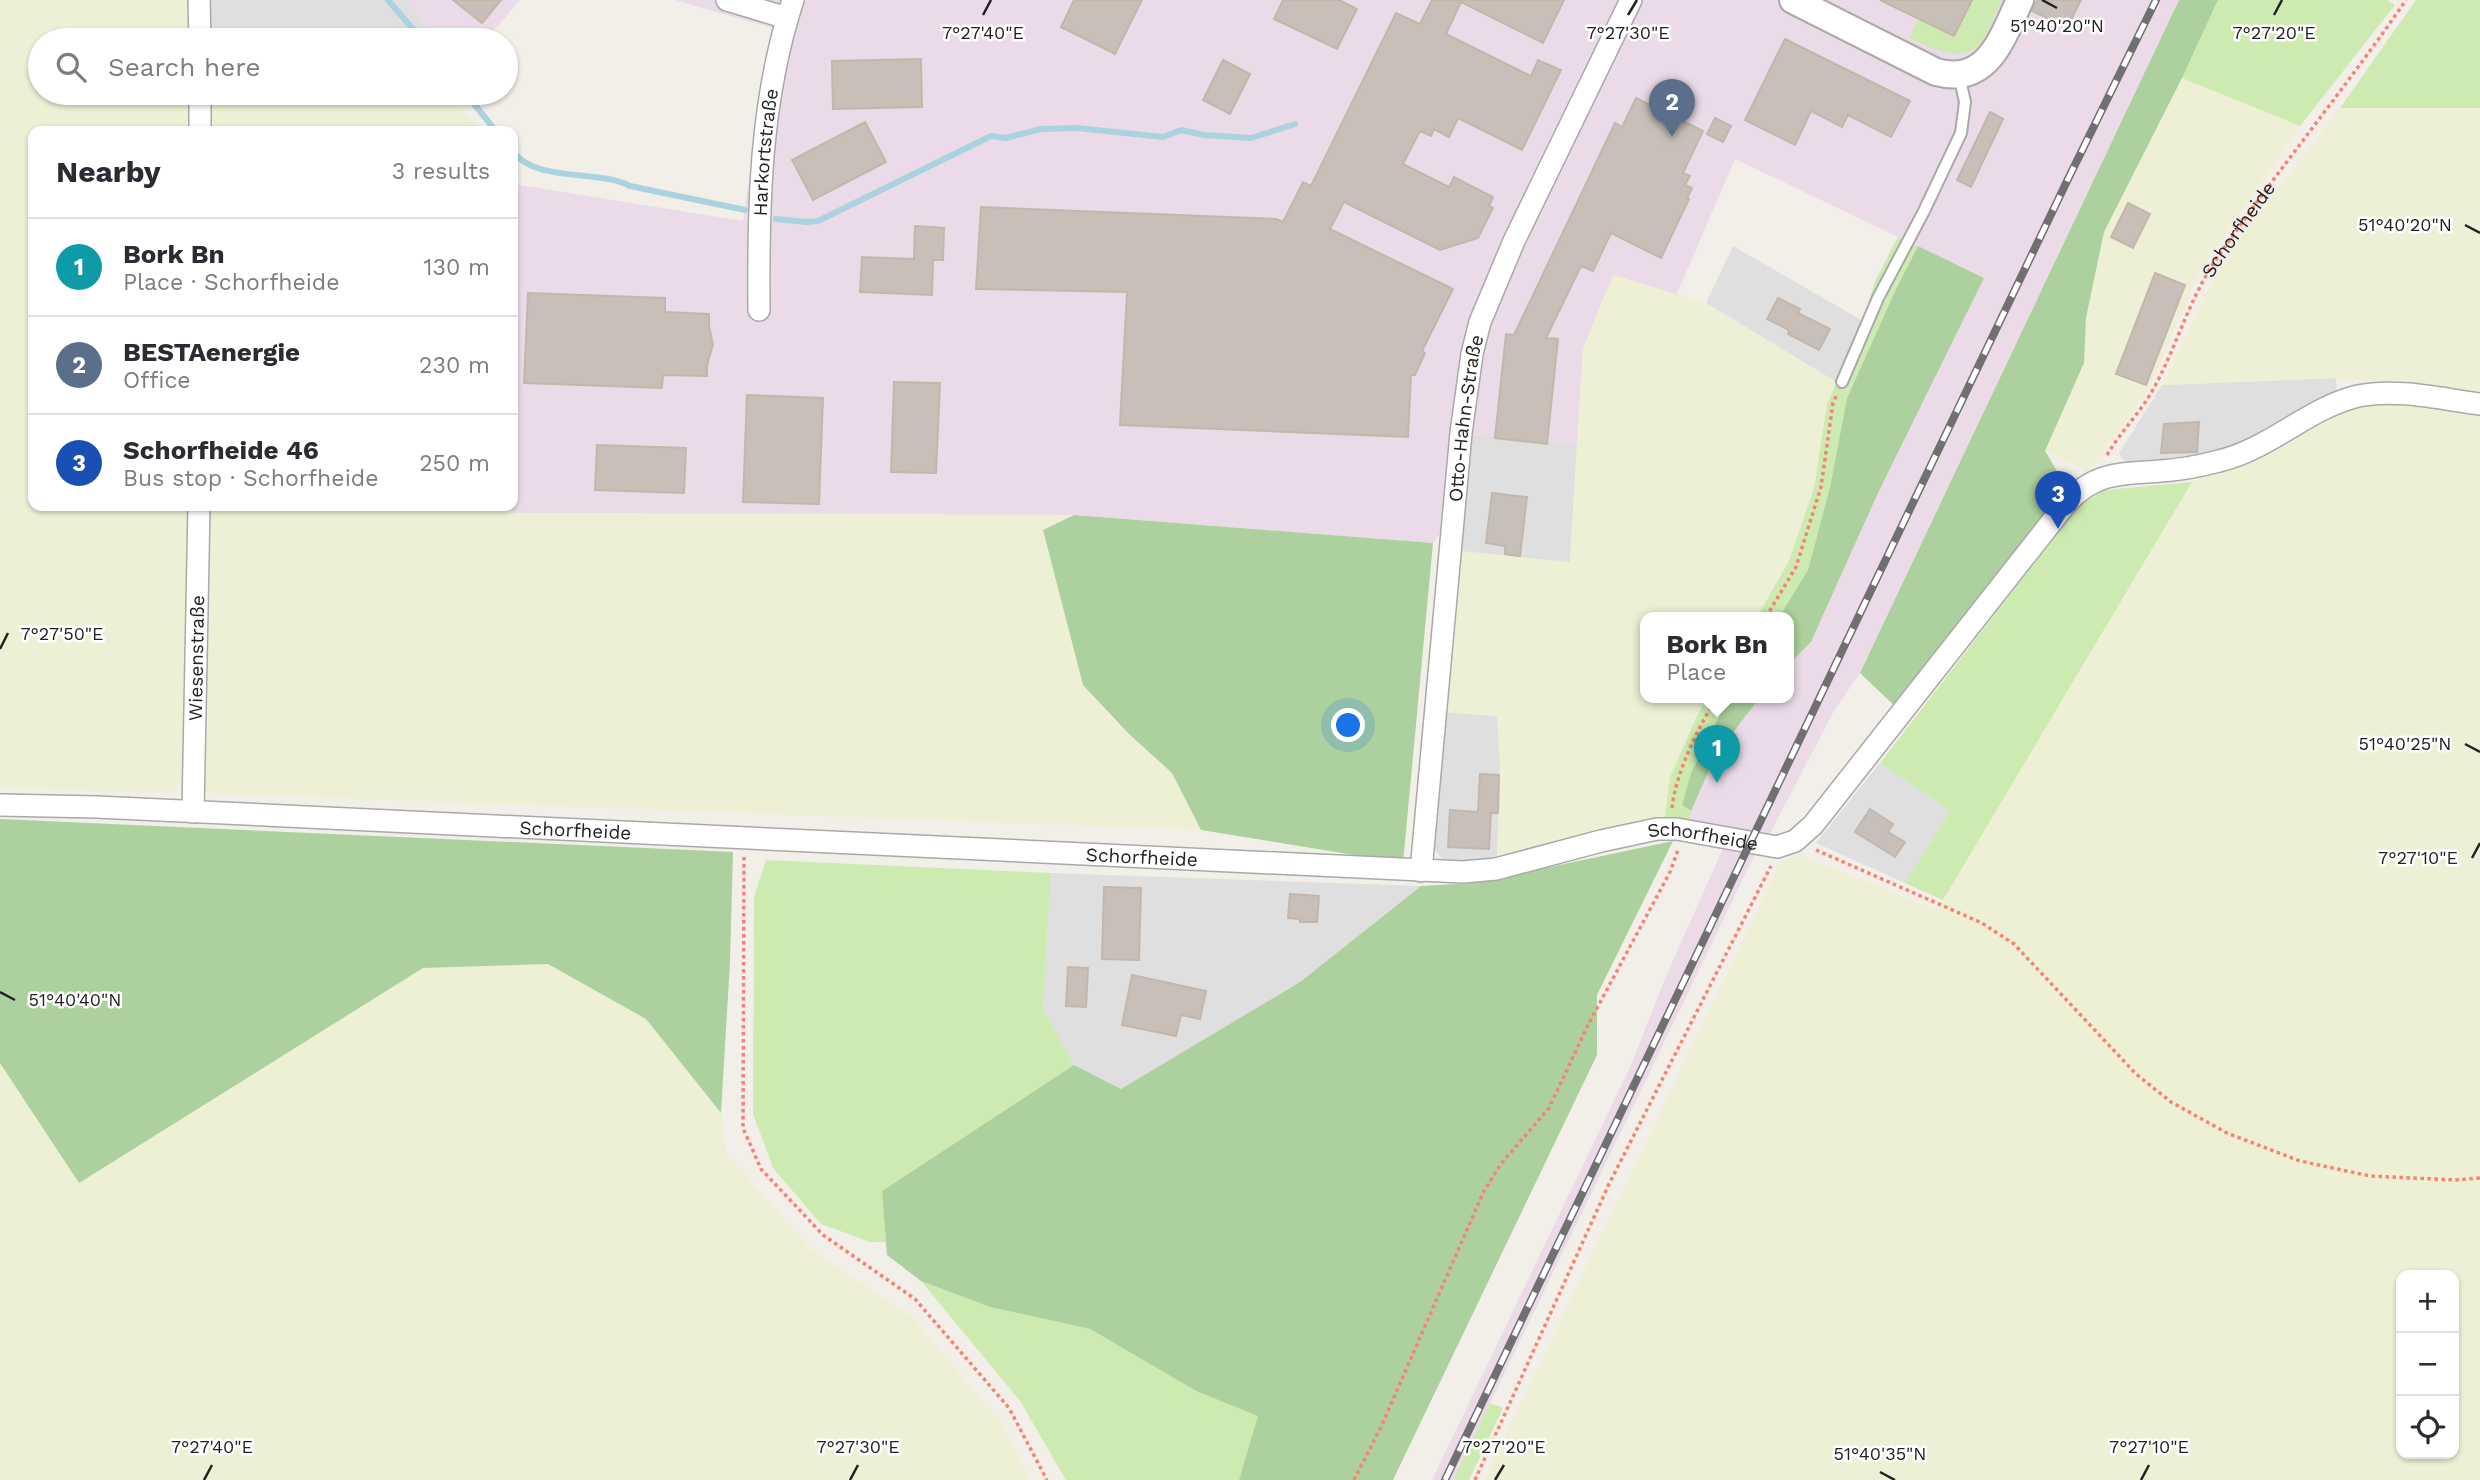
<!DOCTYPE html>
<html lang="en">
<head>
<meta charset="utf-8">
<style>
	:root { --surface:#fff; --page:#f2f2f3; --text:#2b2b33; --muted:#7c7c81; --line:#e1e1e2; --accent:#d40000 }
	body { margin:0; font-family:"Work Sans",sans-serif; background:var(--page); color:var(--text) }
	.controls { position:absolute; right:21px; bottom:21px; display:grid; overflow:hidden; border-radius:14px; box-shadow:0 2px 5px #0004 }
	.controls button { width:63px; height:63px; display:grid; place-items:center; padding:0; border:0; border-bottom:2px solid var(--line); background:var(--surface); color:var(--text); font:35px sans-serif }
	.you { position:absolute; left:1349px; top:726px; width:24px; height:24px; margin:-18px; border:5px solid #fff; border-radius:50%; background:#1a73e8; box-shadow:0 0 0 10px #1a73e833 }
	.badge { display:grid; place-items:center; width:46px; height:46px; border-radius:50%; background:var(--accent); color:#fff; font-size:23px; font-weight:700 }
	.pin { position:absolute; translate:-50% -58px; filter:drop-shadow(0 2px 4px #0008) }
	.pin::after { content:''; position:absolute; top:37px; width:24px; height:21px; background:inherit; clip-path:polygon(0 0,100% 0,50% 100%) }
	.popup { position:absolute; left:1640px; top:612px; width:154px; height:91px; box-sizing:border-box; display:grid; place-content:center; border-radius:14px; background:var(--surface); filter:drop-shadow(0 2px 5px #0005); font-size:23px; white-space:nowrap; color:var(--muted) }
	.popup b { font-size:26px; color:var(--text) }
	.popup::after { content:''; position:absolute; left:50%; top:100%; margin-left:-14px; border:14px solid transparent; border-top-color:var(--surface) }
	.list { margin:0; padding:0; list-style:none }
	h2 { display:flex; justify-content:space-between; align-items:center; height:91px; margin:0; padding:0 28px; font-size:30px }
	h2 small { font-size:23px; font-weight:400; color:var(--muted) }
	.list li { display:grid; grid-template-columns:46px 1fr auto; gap:21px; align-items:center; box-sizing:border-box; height:98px; padding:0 28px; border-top:2px solid var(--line) }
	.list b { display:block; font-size:26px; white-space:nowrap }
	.list p { margin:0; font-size:23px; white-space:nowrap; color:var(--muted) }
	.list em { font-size:23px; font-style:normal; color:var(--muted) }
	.icon { flex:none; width:38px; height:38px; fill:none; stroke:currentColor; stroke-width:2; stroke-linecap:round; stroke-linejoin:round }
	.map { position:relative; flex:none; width:2480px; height:1480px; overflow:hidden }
	.search { position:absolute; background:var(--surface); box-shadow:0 2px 5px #0004; left:28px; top:28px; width:490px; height:77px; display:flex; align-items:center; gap:18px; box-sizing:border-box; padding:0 24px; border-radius:38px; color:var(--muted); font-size:26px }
	.panel { position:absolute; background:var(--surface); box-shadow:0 2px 5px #0004; left:28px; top:126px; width:490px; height:385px; border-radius:14px }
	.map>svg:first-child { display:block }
	.residential { fill:#e0dfdf }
	.industrial { fill:#ebdbe8 }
	.farmland { fill:#eef0d5; fill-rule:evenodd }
	.grass { fill:#cdebb0 }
	.forest { fill:#add19e }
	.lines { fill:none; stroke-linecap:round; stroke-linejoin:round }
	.stream { stroke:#aad3df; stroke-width:6 }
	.building { fill:#c7bfb8; stroke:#c4b6ab; stroke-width:2 }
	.service-casing { stroke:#a9a9a9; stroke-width:14 }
	.minor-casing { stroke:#a9a9a9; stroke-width:24 }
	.tertiary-casing { stroke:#a9a9a9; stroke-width:30 }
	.path { stroke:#fa8072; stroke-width:3.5; stroke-dasharray:3.5 3.5; stroke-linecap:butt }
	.service { stroke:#fff; stroke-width:10 }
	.minor { stroke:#fff; stroke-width:21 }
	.tertiary { stroke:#fff; stroke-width:26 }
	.rail-casing { stroke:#707070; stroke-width:8 }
	.rail { stroke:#fff; stroke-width:5; stroke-dasharray:16; stroke-linecap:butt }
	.ticks { fill:none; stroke:#222; stroke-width:2.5 }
	.labels { text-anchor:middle; stroke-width:5; stroke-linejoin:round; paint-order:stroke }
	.street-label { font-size:19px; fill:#222; stroke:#fff }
	.ticks-label { font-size:18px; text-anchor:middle; fill:#222; stroke:#fff; stroke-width:5; stroke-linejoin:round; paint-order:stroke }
</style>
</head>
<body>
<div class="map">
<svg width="2480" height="1480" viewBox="0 0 2480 1480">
	<rect width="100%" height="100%" fill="#f2efe9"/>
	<g class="residential">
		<polygon points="207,0 406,0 437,40 208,40"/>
		<polygon points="209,93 442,93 441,94"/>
		<polygon points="1733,246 1863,321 1838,383 1706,303"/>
		<polygon points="2336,378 2337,393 2250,445 2182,462 2126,464 2119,453 2162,385"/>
		<polygon points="1470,434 1577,444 1570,563 1460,551"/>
		<polygon points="1443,712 1497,716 1500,764 1497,863 1443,860 1433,848"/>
		<polygon points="1880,763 1950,811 1905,883 1816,843"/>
		<polygon points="1051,873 1421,886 1300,982 1121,1090 1074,1065 1043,1009"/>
	</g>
	<g class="industrial">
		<polygon points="406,0 520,0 486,40 437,40"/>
		<polygon points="675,0 2179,0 1860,673 1834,711 1767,839 1690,824 1691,811 1716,755 1760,697 1789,697 1789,664 1811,642 1878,493 1984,278 1735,159 1676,296 1613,276 1583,349 1577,444 1462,433 1454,514 1433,543 1074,515 511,513 513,184 743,221 772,28"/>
		<polygon points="1725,844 1756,852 1453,1480 1432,1480 1631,1065 1666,976"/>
	</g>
	<g class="farmland">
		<polygon points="0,0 194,0 193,40 40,40 40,93 193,93 193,131 33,131 33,506 189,506 187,779 170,793 0,788"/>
		<polygon points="2182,78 2300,126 2200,270 2149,389 2089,472 2045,451 2084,363 2086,318 2104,232"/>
		<polygon points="209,94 441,94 486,131 209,131"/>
		<polygon points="2340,108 2480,108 2480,391 2336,378 2162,385 2205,296 2238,241"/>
		<polygon points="1613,275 1706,303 1838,383 1827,405 1814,488 1789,562 1757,617 1645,617 1645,697 1708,697 1697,716 1670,777 1664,824 1497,863 1500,764 1497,716 1443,712 1460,551 1570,562 1583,349"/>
		<path d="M2359,396L2480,404V1480H1484L1779,864L1798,854L1937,910L2192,482L2211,473L2261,457L2331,406ZM2401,1275H2454V1454H2401Z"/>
		<polygon points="206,506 511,506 512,513 1074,515 1043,530 1083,684 1129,734 1172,773 1201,830 203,793"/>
		<polygon points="548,964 646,1019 721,1113 727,1154 811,1250 910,1315 1003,1425 1030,1480 0,1480 0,1063 79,1183 423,968"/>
	</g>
	<g class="grass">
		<path d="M1972,0H2002C1996,13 1990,29 1982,41C1964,66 1931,48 1909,38L1918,19L1954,36Z"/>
		<polygon points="2218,0 2387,0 2395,5 2300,126 2182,78"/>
		<polygon points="2416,0 2480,0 2480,108 2340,108"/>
		<polygon points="1898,237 1918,246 1896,289 1847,398 1830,487 1808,570 1779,617 1757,617 1789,561 1814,488 1827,404 1863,321 1875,281"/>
		<polygon points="2192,482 1943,900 1905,883 1950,811 1880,763 2077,508 2104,490"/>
		<polygon points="1708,697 1729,697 1682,805 1691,811 1690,824 1664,824 1670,777 1697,716"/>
		<polygon points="766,860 1051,873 1043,1009 1074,1065 882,1191 886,1242 870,1242 821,1224 773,1168 753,1114 754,897"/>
		<polygon points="921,1281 990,1307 1090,1329 1196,1391 1259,1416 1239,1480 1066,1480 1020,1401"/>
		<polygon points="1490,1403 1503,1408 1469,1480 1453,1480"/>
	</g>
	<g class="forest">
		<polygon points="2179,0 2218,0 2182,78 2104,232 2086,318 2084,363 2045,451 2066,486 1901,712 1860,673"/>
		<polygon points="1918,246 1984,278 1878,493 1811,642 1789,664 1789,617 1779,617 1808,570 1830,487 1847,398 1896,289"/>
		<polygon points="1074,515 1433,543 1403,863 1201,830 1172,773 1129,734 1083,685 1043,530"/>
		<polygon points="1729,697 1760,697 1716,755 1691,811 1682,805 1691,773"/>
		<polygon points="0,819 733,852 730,962 721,1113 646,1019 548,964 423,968 79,1183 0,1063"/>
		<polygon points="1673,841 1597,995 1597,1055 1393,1480 1239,1480 1258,1416 1196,1391 1090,1329 990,1307 921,1281 887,1255 882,1191 1074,1065 1121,1089 1300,982 1421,886 1475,883"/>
	</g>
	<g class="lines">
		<g class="stream">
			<polyline points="388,0 422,40"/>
			<polyline points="465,93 496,131"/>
			<path d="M513,152C538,183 597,169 630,186L745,210"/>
			<polyline points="776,219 807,222 818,221 991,136 1006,138 1041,129 1077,128 1163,137 1181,130 1204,135 1251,138 1295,124"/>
		</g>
	</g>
	<g class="building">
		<polygon points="453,0 501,0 482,23"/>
		<polygon points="1074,0 1142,0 1115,54 1061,27"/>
		<polygon points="1283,0 1339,0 1357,9 1337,49 1274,19"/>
		<polygon points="1432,0 1564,0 1543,43 1461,2 1446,34 1531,76 1538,60 1561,70 1522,150 1458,118 1449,137 1434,129 1431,136 1420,131 1403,164 1449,187 1454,177 1493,197 1489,206 1493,208 1478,238 1440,250 1344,202 1330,229 1453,289 1422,351 1425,353 1415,375 1411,375 1408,437 1120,425 1127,292 976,289 981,207 1276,219 1283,222 1303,182 1311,186 1396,13 1420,24"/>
		<polygon points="1880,0 1972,0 1954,36"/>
		<polygon points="2037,0 2081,0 2067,28 2032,11"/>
		<polygon points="1785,39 1910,101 1891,137 1848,115 1842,127 1811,111 1795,145 1745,120"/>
		<polygon points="921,59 922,107 833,109 832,61"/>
		<polygon points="1223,60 1250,74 1230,114 1203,100"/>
		<polygon points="1636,98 1703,131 1683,173 1690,176 1685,185 1692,188 1687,198 1689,199 1661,258 1611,233 1593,271 1581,266 1546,338 1558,339 1547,444 1495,438 1506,334 1514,335 1615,123 1622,127"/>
		<polygon points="1990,112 2003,119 1971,187 1957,180"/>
		<polygon points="1715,118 1731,126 1723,142 1707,134"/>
		<polygon points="865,122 886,162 813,200 792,160"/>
		<polygon points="2128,203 2150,214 2133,248 2111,237"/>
		<polygon points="915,226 944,228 943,260 933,260 932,295 860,292 862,257 914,259"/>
		<polygon points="2155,273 2185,285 2146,385 2116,374"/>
		<polygon points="528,293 665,298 665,312 709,314 709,326 713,345 707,365 707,376 663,375 662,388 524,383"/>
		<polygon points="1778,298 1800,309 1798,313 1830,329 1819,350 1788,334 1789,330 1767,319"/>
		<polygon points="894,382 940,383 936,473 891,472"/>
		<polygon points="747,395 823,398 819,504 743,502"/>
		<polygon points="2199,422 2197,452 2161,453 2164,424"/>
		<polygon points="597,445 686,448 684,493 595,490"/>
		<polygon points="1492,493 1527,497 1520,556 1505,554 1505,546 1486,543"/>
		<polygon points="1480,774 1499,775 1498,813 1491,813 1489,849 1448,847 1450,810 1478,812"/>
		<polygon points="1870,809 1893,824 1888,832 1905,842 1895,857 1855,832"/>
		<polygon points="1104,887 1141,888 1139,960 1102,959"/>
		<polygon points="1290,894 1319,896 1317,922 1300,922 1300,919 1288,918"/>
		<polygon points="1068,967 1088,968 1086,1007 1066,1006"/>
		<polygon points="1132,975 1206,991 1200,1019 1181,1015 1176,1036 1122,1025"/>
	</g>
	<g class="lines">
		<g class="service-casing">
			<polyline id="service" points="1842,382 1878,298 1924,211 1961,133 1965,102 1959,75"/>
		</g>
		<g class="minor-casing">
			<g id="minor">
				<polyline points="199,0 200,40"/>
				<polyline points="727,0 787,18"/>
				<polyline points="200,131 200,93"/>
				<path id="s2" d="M759,310C758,206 760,100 793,0"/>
				<path id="s3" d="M0,805L97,807L1463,872L1496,869L1601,841L1657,829H1677L1777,847L1795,841L1813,825L2065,505C2095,471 2121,474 2161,471C2181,470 2200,466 2219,461C2270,449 2308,408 2358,396C2397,388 2441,399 2480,404"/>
				<path id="s4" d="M193,812L199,506"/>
				<path id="s5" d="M1421,871L1461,433L1472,354L1480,322L1514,241L1631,0"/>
			</g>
		</g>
		<g class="tertiary-casing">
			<path id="tertiary" d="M1793,0L1936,72C1988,86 2002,38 2020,0"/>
		</g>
		<g class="path">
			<path id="s1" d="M2107,455C2121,431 2142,411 2155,386C2177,345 2189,300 2215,261C2276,172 2345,89 2406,0"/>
			<polyline points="1766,617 1796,567 1821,487 1833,403 1837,394"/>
			<path d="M1672,808C1676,772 1698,728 1717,697"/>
			<polyline points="1816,850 1982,923 2014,944 2136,1074 2171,1102 2227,1133 2300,1161 2370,1176 2455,1180 2480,1178"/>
			<polyline points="744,857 743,1128 761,1169 823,1235 915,1299 1009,1408 1047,1480"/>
			<polyline points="1354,1480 1381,1427 1483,1193 1500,1165 1549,1108 1588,1025 1670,872 1678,850"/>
			<polyline points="1475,1480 1609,1184 1771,866"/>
		</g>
		<use href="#service" class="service"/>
		<use href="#minor" class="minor"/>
		<use href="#tertiary" class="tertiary"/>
		<g class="rail-casing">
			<polyline id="rail" points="1445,1480 2068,179 2156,0"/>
		</g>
		<use href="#rail" class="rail"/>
	</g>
	<path class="ticks" d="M2042,0L2057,8M983,15L991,0M1628,15L1637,0M2274,15L2282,0M2465,225L2480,233M0,649L8,633M2465,744L2480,752M2472,858L2480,843M0,992L15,1000M1880,1472L1895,1480M204,1480L212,1465M850,1480L858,1465M1495,1480L1504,1465M2141,1480L2149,1465"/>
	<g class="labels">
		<g class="street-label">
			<text dy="7" stroke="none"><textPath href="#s2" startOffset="158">Harkortstraße</textPath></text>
			<text dy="7" stroke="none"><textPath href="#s1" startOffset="262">Schorfheide</textPath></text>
			<text dy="7" stroke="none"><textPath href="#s5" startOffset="455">Otto-Hahn-Straße</textPath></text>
			<text dy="7" stroke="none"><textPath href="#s4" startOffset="154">Wiesenstraße</textPath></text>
			<text dy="7" stroke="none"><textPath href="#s3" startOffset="576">Schorfheide</textPath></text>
			<text dy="7" stroke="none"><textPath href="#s3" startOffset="1710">Schorfheide</textPath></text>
			<text dy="7" stroke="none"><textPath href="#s3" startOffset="1143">Schorfheide</textPath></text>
		</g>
	</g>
	<g class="ticks-label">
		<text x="2057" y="32">51°40'20"N</text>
		<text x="983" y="39">7°27'40"E</text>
		<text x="1628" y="39">7°27'30"E</text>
		<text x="2274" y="39">7°27'20"E</text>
		<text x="2405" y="231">51°40'20"N</text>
		<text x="62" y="640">7°27'50"E</text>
		<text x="2405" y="750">51°40'25"N</text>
		<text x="2418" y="864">7°27'10"E</text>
		<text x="75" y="1006">51°40'40"N</text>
		<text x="212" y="1453">7°27'40"E</text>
		<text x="858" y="1453">7°27'30"E</text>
		<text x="1504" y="1453">7°27'20"E</text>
		<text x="2149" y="1453">7°27'10"E</text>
		<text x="1880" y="1460">51°40'35"N</text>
	</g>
</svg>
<div class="controls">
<button>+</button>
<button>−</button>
<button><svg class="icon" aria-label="locate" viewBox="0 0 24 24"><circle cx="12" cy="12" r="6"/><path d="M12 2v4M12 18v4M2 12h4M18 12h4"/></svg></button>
</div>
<div class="you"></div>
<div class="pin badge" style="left:1717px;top:783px;background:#0f9aa8">1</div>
<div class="popup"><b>Bork Bn</b>Place</div>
<div class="pin badge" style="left:1672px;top:137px;background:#5c6f8a">2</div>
<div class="pin badge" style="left:2058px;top:529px;background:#1a4fb4">3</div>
<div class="search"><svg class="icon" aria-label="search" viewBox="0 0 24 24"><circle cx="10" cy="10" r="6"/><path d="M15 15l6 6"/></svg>Search here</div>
<section class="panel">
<h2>Nearby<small>3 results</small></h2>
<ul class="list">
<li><span class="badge" style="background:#0f9aa8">1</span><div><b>Bork Bn</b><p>Place · Schorfheide</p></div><em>130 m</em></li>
<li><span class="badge" style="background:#5c6f8a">2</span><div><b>BESTAenergie</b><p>Office</p></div><em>230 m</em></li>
<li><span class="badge" style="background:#1a4fb4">3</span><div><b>Schorfheide 46</b><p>Bus stop · Schorfheide</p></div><em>250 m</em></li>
</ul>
</section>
</div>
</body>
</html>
